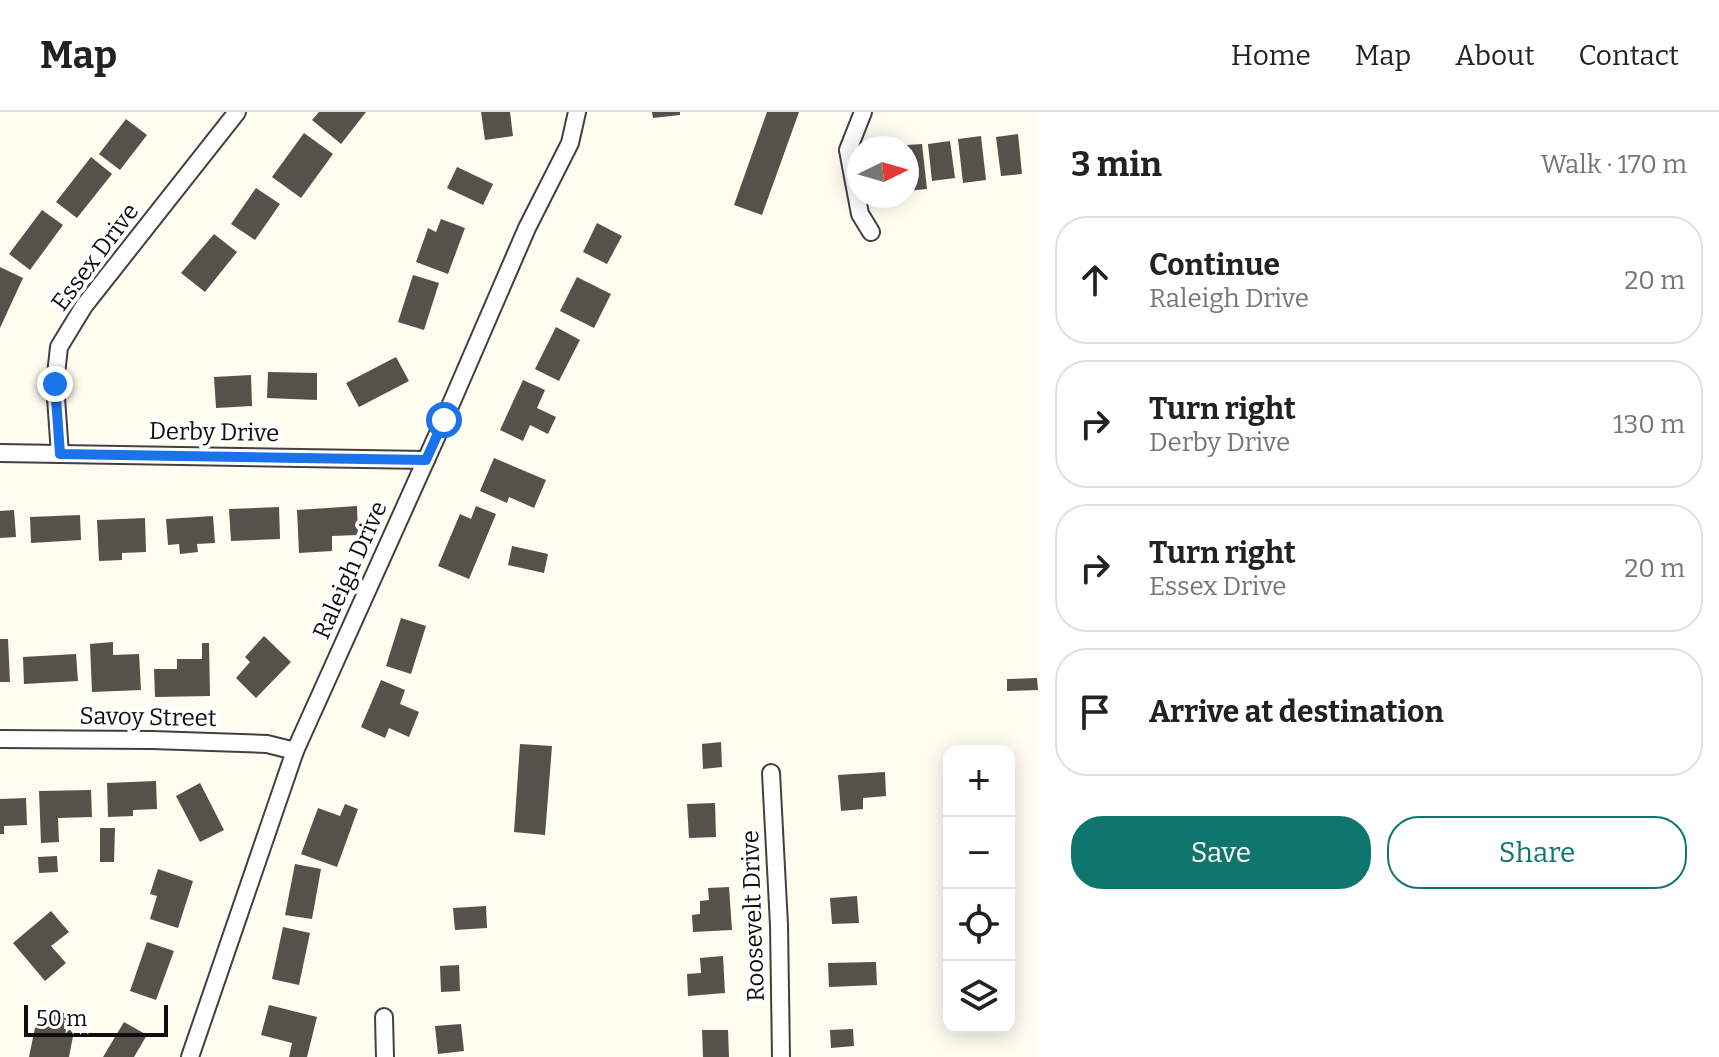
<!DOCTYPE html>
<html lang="en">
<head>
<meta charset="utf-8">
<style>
	:root { --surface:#fff; --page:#f6f6f6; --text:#222; --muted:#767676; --line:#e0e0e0; --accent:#0f766e }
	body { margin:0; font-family:Bitter,serif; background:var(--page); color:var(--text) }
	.controls { position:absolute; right:24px; bottom:24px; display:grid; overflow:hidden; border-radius:16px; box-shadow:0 4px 20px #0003 }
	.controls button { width:72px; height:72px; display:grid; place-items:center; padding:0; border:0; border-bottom:2px solid var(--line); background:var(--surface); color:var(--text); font:40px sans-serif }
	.compass { position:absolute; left:847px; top:24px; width:72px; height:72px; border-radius:50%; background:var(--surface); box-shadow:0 4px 20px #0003; rotate:85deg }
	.scale { position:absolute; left:24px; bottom:20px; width:144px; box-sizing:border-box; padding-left:8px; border:4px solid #0e0e0e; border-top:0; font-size:22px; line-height:28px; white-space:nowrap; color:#0e0e0e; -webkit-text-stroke:6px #fff; paint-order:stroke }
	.stop { position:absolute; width:24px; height:24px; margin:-18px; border:6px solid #1a73e8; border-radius:50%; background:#fff }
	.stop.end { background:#1a73e8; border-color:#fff; box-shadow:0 2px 8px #0008 }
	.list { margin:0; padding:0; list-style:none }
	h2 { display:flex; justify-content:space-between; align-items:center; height:104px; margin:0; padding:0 32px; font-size:34px }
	h2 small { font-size:26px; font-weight:400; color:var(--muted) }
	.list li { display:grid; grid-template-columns:52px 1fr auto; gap:24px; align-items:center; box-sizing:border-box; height:128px; margin:0 16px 16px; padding:0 16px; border:2px solid var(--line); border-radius:32px }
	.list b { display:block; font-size:30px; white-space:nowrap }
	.list p { margin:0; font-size:26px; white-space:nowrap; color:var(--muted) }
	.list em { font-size:26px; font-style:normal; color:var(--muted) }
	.actions { display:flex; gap:16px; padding:24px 32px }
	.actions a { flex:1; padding:18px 0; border:2px solid var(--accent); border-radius:32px; text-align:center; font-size:28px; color:var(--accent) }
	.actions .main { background:var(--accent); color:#fff }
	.icon { flex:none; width:44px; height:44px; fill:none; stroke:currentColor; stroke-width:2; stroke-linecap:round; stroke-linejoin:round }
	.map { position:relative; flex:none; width:1039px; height:945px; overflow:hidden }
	header { display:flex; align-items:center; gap:48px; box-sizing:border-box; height:112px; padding:0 40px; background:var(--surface); border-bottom:2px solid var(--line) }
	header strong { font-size:38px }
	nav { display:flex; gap:44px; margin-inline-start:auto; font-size:28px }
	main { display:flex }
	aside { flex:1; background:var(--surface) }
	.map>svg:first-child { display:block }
	.building { fill:#56514b }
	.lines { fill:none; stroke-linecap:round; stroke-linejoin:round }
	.street-casing { stroke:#414141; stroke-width:20 }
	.street { stroke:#fff; stroke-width:16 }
	.route { stroke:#1a73e8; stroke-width:10 }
	.labels { text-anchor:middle; stroke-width:8; stroke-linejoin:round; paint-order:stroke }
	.street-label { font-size:24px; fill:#0e0e0e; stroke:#fff }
</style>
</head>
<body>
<header>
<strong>Map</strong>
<nav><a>Home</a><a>Map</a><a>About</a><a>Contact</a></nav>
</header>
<main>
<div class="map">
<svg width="1039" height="945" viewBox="0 0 1039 945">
	<rect width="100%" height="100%" fill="#fefdf0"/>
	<g class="building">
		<polygon points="319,0 366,0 341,32 312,8"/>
		<polygon points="481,0 510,0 513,24 485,28"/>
		<polygon points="652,0 680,0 680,3 653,6"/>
		<polygon points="767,0 799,0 762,103 734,93"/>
		<polygon points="126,7 147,23 120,58 99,42"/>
		<polygon points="304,21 333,42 301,86 272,65"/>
		<polygon points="1018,22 1022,62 1001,64 996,25"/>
		<polygon points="981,24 986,68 963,71 958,27"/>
		<polygon points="950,29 955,66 932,69 928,32"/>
		<polygon points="922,32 927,77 907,79 907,33"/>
		<polygon points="91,45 112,62 77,106 56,90"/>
		<polygon points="457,55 493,72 483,93 447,76"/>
		<polygon points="256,76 280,92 255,128 231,112"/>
		<polygon points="42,98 63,113 30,158 9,142"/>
		<polygon points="441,107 465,116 448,162 416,150 428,116 436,120"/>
		<polygon points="597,111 622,124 607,152 583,140"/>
		<polygon points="214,122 237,140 205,180 181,161"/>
		<polygon points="0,155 23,166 0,216"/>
		<polygon points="413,163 439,171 424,218 398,210"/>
		<polygon points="577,165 611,182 594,216 560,199"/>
		<polygon points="556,215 580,228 559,269 535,257"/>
		<polygon points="396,245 409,269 359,295 346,271"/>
		<polygon points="268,260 317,261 317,288 267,286"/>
		<polygon points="251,263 252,294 216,296 214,265"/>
		<polygon points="523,268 545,278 537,296 556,305 548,322 530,313 523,329 500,318"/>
		<polygon points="494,346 546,368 534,396 509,385 507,391 480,379"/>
		<polygon points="357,394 358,423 332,424 332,439 299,441 297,398"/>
		<polygon points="476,394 496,402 469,467 438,454 460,402 471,407"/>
		<polygon points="279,395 280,427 231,429 229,397"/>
		<polygon points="14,398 16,425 0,426 0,399"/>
		<polygon points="80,403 81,428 31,431 30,405"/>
		<polygon points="213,404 215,431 197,432 198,440 180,442 179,432 168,433 166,407"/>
		<polygon points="145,406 146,440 122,441 122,448 99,449 97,408"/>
		<polygon points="512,434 548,442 544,461 508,453"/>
		<polygon points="401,506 426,514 411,562 386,554"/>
		<polygon points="264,524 291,550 256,586 236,566 250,550 245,545"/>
		<polygon points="0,527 8,527 10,570 0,570"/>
		<polygon points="113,530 113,543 139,542 141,578 92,580 90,532"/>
		<polygon points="202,531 209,531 210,584 155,585 154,557 177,557 177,547 202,547"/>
		<polygon points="76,542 78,569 24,572 23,545"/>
		<polygon points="1037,566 1038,578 1007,579 1007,567"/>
		<polygon points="381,568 405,578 400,592 419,600 409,625 389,616 385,626 361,615"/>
		<polygon points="721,630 722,655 703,657 702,632"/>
		<polygon points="520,632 552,634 545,723 514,720"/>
		<polygon points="885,660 886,684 863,686 863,697 841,699 838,663"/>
		<polygon points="156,669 157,697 133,698 133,704 108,705 107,671"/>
		<polygon points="200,671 224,718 200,730 176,684"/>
		<polygon points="91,678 92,705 58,706 59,730 41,731 39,679"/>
		<polygon points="26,686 27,713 4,714 4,722 0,722 0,687"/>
		<polygon points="715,691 716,725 689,726 687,692"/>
		<polygon points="345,692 358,697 337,755 301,742 318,696 340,704"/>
		<polygon points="100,716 115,716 114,750 100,750"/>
		<polygon points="57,744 58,760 39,761 38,745"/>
		<polygon points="295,752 321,757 312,807 285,803"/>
		<polygon points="158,757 193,769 178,816 150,807 157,784 150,782"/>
		<polygon points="729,775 732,818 693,820 692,803 700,802 700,789 709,788 708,776"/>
		<polygon points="857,784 859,811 832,812 830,786"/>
		<polygon points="486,794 487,816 455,818 453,796"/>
		<polygon points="51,799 69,820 51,834 66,851 45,869 13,831"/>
		<polygon points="283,815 310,821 299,873 272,867"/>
		<polygon points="147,830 174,839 156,888 130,879"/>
		<polygon points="723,844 725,881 688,884 687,862 701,861 700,846"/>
		<polygon points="876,850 877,873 829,875 828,851"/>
		<polygon points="459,853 460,879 441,880 440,854"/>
		<polygon points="269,893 317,905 307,945 289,945 292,931 261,923"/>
		<polygon points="39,896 69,902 66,917 74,919 69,945 29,945"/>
		<polygon points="124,910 147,923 134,945 103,945"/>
		<polygon points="461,912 464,939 438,942 435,914"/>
		<polygon points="853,917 854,934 831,936 830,918"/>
		<polygon points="702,918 728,918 729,945 703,945"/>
	</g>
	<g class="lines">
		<g class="street-casing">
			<g id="street">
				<polyline points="863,0 848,38 860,102 871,120"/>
				<polyline points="0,341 426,348"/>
				<polyline points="60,342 55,272 59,235 84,194 237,0"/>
				<polyline points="0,627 152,628 267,632 295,639"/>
				<polyline points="771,661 779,813 781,945"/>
				<polyline points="384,905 385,945"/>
				<polyline points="190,945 295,639 444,308 527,116 570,31 577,0"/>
			</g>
		</g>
		<use href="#street" class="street"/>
	</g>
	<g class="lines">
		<polyline class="route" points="55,272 60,342 426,348 444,308"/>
	</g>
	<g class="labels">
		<g class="street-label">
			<text transform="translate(95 145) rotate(-53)" y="8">Essex Drive</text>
			<text transform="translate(214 320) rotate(1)" y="8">Derby Drive</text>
			<text transform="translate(350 458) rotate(-66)" y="8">Raleigh Drive</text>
			<text transform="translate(148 605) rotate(1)" y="8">Savoy Street</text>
			<text transform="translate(753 804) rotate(-92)" y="8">Roosevelt Drive</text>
		</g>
	</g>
</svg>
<div class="controls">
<button>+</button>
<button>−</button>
<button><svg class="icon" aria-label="locate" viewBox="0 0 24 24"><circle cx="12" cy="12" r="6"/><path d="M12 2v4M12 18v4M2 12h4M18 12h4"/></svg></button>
<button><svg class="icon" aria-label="layers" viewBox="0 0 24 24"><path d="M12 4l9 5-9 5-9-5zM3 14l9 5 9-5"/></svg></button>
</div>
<svg class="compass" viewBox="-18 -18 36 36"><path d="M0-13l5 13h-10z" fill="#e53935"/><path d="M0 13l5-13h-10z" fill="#767676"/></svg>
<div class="scale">50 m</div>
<div class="stop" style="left:444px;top:308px"></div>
<div class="stop end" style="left:55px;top:272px"></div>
</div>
<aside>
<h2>3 min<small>Walk · 170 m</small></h2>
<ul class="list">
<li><svg class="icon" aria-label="ahead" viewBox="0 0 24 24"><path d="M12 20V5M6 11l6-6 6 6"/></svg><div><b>Continue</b><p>Raleigh Drive</p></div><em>20 m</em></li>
<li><svg class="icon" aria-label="right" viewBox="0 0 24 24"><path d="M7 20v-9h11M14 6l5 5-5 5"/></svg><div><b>Turn right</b><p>Derby Drive</p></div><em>130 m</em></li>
<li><svg class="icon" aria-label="right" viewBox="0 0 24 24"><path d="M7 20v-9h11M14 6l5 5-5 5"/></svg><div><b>Turn right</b><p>Essex Drive</p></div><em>20 m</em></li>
<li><svg class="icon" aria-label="arrive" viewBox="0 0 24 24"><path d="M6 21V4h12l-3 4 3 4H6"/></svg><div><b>Arrive at destination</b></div></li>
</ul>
<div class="actions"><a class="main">Save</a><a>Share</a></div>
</aside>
</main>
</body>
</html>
